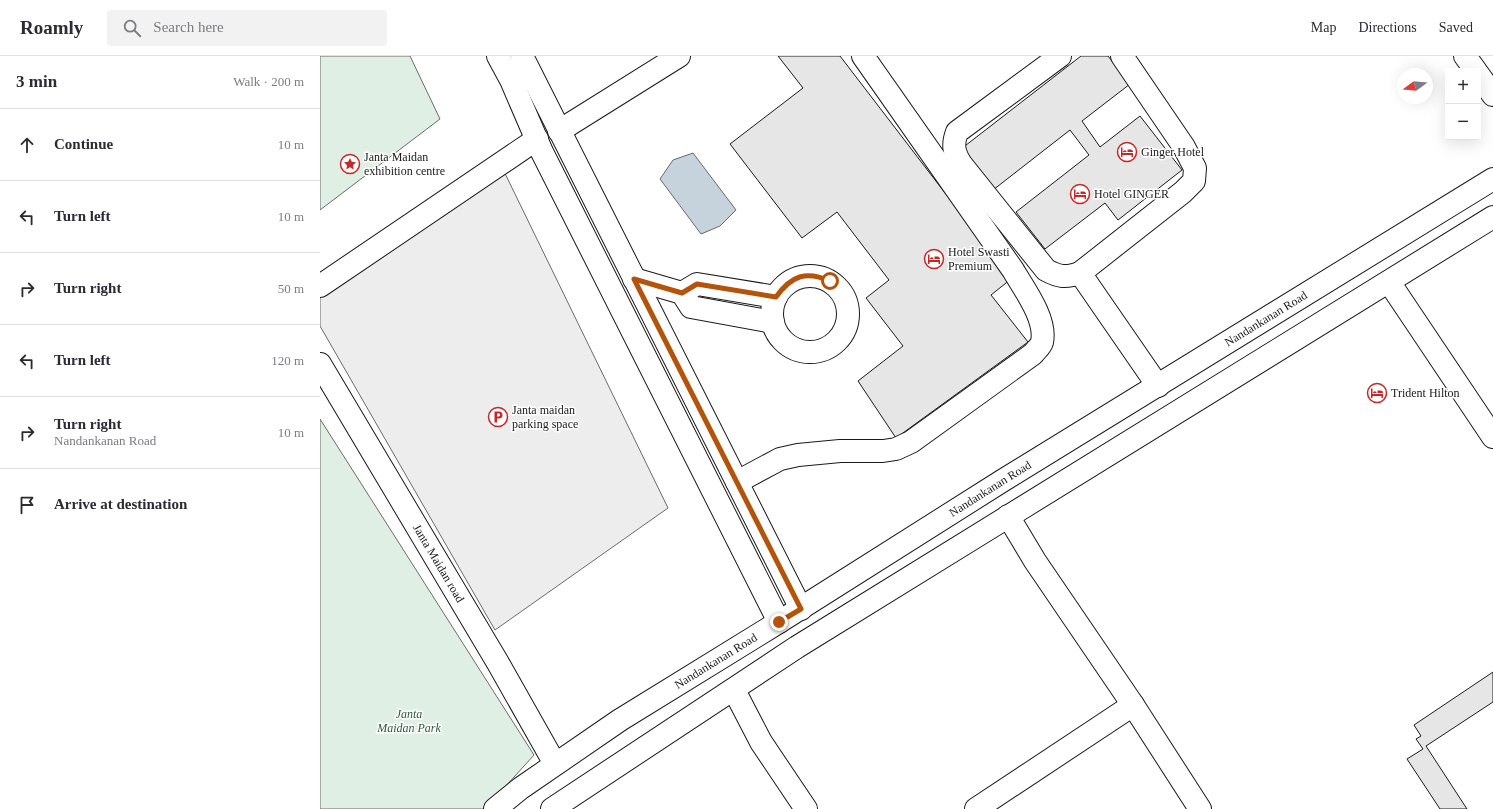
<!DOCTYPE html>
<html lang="en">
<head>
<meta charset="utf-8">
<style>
	:root { --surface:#fff; --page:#f2f2f3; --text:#2b2b33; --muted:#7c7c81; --line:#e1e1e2 }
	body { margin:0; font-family:Georgia,serif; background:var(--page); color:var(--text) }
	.controls { position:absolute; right:12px; top:12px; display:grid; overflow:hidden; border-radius:4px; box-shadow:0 4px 16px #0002 }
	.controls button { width:36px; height:36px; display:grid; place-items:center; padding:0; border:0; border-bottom:1px solid var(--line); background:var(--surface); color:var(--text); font:20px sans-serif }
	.compass { position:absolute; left:1077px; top:12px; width:36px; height:36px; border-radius:50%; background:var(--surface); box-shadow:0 4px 16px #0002; rotate:254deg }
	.stop { position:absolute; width:12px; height:12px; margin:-9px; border:3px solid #b45309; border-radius:50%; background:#fff }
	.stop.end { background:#b45309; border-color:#fff; box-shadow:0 1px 4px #0008 }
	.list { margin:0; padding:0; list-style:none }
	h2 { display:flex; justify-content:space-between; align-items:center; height:52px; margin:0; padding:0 16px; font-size:17px }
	h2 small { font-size:13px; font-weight:400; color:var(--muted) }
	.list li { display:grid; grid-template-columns:26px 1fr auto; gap:12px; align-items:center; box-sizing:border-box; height:72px; padding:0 16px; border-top:1px solid var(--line) }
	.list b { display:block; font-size:15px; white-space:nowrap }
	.list p { margin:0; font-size:13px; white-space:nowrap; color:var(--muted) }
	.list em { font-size:13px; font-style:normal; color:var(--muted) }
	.icon { flex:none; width:22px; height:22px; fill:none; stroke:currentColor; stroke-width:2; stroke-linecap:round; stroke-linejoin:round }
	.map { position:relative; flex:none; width:1173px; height:753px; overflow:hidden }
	header { display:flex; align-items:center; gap:24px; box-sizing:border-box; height:56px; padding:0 20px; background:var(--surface); border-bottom:1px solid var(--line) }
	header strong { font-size:19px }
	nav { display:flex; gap:22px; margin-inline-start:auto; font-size:14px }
	.search { width:280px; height:36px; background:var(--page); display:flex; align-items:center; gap:10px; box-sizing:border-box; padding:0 14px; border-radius:4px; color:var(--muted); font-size:15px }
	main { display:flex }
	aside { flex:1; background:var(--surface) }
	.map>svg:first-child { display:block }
	.green { fill:#e0efe3; stroke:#6a6a6a }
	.parking { fill:#ededed; stroke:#6a6a6a }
	.water { fill:#c6d2dc; stroke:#6a6a6a }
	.building { fill:#e6e6e6; stroke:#1a1a1a }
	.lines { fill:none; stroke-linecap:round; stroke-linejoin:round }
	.minor-casing { stroke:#1a1a1a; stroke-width:24 }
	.major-casing { stroke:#1a1a1a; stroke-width:24 }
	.minor { stroke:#fff; stroke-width:22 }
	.major { stroke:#fff; stroke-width:22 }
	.route { stroke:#b45309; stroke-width:5 }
	.labels { text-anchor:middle; stroke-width:3; stroke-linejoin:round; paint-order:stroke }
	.poi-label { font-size:12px; fill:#1a1a1a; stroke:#fff; text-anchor:start }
	.street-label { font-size:12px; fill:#1a1a1a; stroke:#fff }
	.park-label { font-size:12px; font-style:italic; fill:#2b5a34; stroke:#fff }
</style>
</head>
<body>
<header>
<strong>Roamly</strong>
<div class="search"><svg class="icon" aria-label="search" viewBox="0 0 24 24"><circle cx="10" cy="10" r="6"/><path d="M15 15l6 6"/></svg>Search here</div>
<nav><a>Map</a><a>Directions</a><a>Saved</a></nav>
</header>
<main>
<aside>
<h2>3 min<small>Walk · 200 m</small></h2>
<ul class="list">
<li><svg class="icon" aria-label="ahead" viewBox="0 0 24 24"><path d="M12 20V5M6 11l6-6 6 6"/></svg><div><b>Continue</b></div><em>10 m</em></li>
<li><svg class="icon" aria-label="left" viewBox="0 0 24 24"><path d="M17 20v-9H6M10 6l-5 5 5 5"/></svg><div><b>Turn left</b></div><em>10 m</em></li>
<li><svg class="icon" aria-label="right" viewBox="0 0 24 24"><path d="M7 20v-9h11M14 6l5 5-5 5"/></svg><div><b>Turn right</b></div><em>50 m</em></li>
<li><svg class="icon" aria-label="left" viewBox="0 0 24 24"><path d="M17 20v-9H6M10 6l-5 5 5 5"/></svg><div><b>Turn left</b></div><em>120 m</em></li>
<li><svg class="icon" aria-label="right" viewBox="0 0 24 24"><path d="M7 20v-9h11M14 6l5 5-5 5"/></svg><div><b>Turn right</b><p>Nandankanan Road</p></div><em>10 m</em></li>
<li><svg class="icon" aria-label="arrive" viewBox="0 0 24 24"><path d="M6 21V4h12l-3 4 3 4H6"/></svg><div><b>Arrive at destination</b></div></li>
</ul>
</aside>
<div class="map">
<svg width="1173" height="753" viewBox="0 0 1173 753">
	<rect width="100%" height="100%" fill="#fff"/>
	<g class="green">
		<polygon points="0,0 90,0 120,63 0,154"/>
		<polygon points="0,363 214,699 165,753 0,753"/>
	</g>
	<polygon class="parking" points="176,99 348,452 175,574 0,270 0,220"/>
	<polygon class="water" points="373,97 416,154 400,170 381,178 340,123 353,104"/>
	<g class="building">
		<polygon points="458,0 520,0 691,223 671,239 708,286 576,382 538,325 583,290 546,242 569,224 517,156 482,182 410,88 483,32"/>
		<polygon points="761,0 788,0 810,28 762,65 780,91 820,60 862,114 798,164 785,147 725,193 696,156 769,99 750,74 673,134 641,93"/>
		<polygon points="1173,616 1173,646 1106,690 1147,753 1120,753 1087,703 1103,693 1096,683 1101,680 1094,669"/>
	</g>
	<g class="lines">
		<g class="minor-casing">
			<g id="minor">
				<polyline points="178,0 191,24 222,96 459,566"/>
				<polyline points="202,0 481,553"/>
				<path d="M740,0L637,76C632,89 634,97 641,108L726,214C739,221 746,222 760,217L838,330"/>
				<polyline points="1145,0 1156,15"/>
				<polyline points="1158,18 1173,39"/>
				<polyline points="239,75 359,0"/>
				<polyline points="760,217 863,136 874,125 875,112 864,91 802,0"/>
				<circle cx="490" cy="258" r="38"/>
				<polyline points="314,223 362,237 371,251 453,266"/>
				<polyline points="1069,226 1173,381"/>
				<polyline points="0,230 217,83"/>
				<polyline points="362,237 377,228 456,241"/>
				<path id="s1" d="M0,308L178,607L235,708"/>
				<path d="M417,426L460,403L478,399L520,395H563L576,393L591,386L713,298C716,294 721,290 722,286C727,263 704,233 693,214L543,0"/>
				<polyline points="688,460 715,505 813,649 880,753"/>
				<polyline points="414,634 441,686 486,753"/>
				<polyline points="656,753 813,649"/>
			</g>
		</g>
		<g class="major-casing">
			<g id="major">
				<path id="s2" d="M175,753L201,732L300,664L459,566L682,425L1173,123"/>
				<polyline points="232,753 477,591 1173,161"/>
			</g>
		</g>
		<use href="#minor" class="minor"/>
		<use href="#major" class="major"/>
	</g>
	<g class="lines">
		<path class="route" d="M459,566L481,553L314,223L362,237L377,228L456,241C471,220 486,214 510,225"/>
	</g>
	<defs>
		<g id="hotel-ring" transform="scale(1)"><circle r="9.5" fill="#fff" stroke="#c62828" stroke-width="1.5"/><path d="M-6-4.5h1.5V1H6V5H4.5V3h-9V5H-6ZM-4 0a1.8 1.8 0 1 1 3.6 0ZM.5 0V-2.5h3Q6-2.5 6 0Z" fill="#c62828"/></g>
		<g id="sight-ring" transform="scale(1)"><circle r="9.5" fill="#fff" stroke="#c62828" stroke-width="1.5"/><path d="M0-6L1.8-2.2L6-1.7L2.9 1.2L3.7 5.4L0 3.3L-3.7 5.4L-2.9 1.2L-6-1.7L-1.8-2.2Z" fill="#c62828"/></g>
		<g id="parking-ring" transform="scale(1)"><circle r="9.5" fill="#fff" stroke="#c62828" stroke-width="1.5"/><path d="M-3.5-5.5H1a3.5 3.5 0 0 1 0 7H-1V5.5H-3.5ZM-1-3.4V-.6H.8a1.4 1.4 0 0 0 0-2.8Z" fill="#c62828"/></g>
	</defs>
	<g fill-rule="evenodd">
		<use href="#hotel-ring" x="807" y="96"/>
		<use href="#sight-ring" x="30" y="108"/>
		<use href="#hotel-ring" x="760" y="138"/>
		<use href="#hotel-ring" x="614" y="203"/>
		<use href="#hotel-ring" x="1057" y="337"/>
		<use href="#parking-ring" x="178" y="361"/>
	</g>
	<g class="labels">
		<g class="poi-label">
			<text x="821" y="100">Ginger Hotel</text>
			<text x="44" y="105">Janta Maidan<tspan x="44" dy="14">exhibition centre</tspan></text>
			<text x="774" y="142">Hotel GINGER</text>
			<text x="628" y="200">Hotel Swasti<tspan x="628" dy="14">Premium</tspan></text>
			<text x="1071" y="341">Trident Hilton</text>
			<text x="192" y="358">Janta maidan<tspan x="192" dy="14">parking space</tspan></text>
		</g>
		<g class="street-label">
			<text dy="4" stroke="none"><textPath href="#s2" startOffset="914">Nandankanan Road</textPath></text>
			<text dy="4" stroke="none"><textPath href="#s2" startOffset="590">Nandankanan Road</textPath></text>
			<text dy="4" stroke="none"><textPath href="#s1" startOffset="232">Janta Maidan road</textPath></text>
			<text dy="4" stroke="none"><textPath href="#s2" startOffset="266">Nandankanan Road</textPath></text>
		</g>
		<g class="park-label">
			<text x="89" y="662">Janta<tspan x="89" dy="14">Maidan Park</tspan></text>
		</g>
	</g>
</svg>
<div class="controls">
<button>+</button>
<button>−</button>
</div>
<svg class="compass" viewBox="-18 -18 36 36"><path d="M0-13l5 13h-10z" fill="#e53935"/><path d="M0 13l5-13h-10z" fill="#7c7c81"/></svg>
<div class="stop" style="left:510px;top:225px"></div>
<div class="stop end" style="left:459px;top:566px"></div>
</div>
</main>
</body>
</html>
